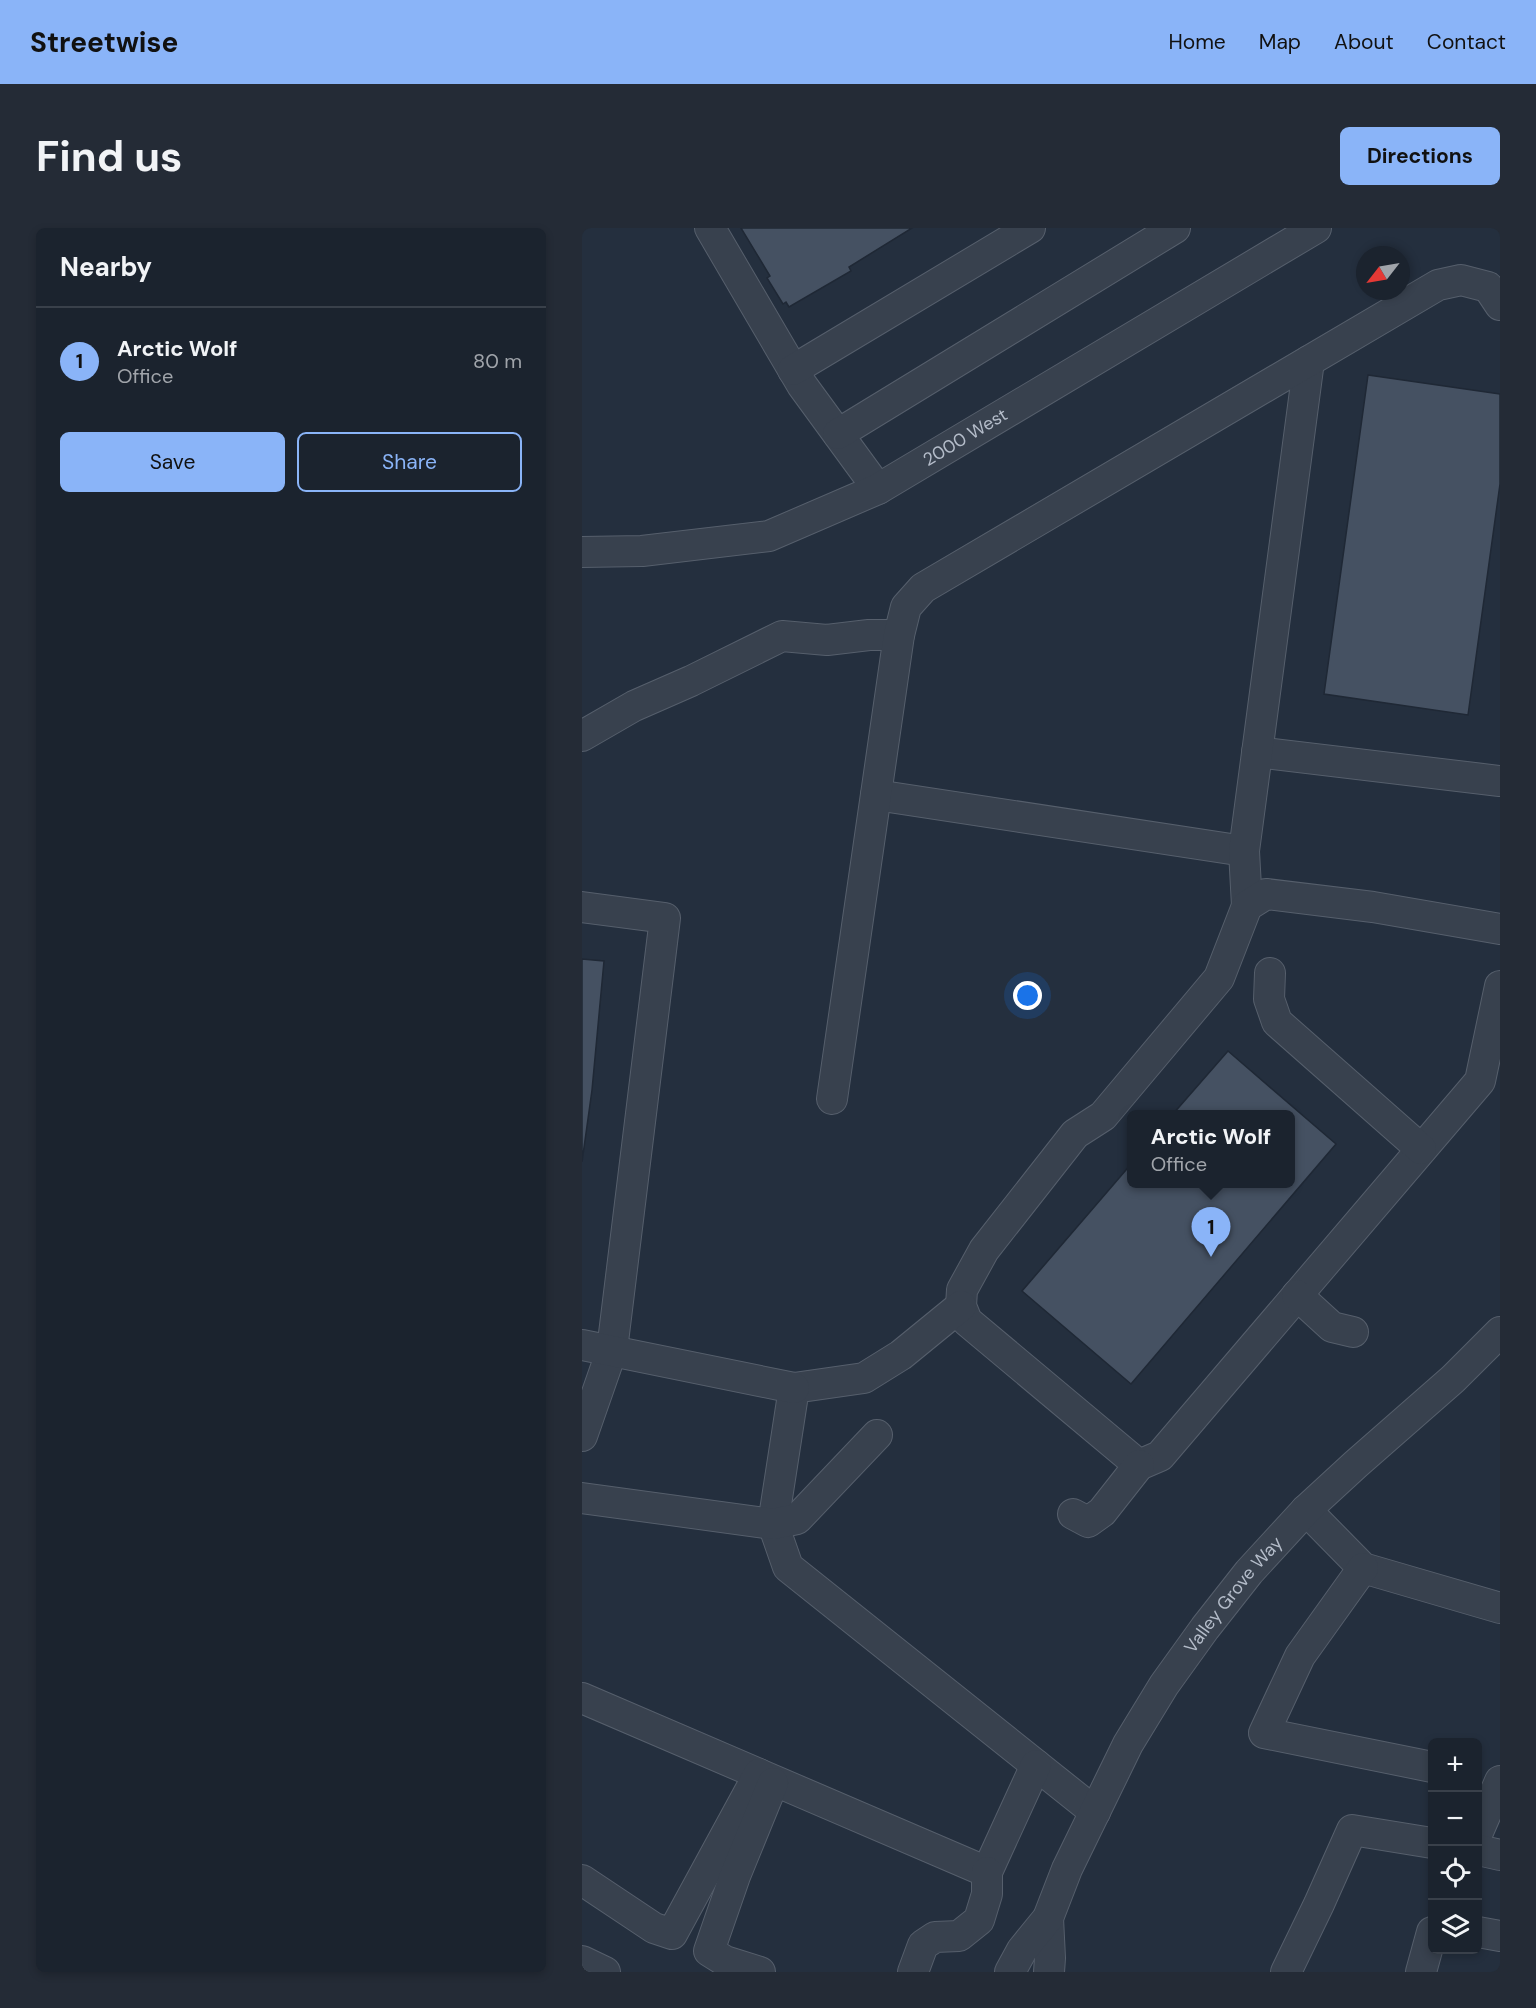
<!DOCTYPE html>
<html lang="en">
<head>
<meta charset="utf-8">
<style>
	:root { --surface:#1b232e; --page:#242b36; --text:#f1f3f6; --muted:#a0a4aa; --line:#39404a; --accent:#8ab4f8 }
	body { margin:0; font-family:"DM Sans",sans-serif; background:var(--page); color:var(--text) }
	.controls { position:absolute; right:18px; bottom:18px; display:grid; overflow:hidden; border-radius:9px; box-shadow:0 3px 9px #0003 }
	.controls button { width:54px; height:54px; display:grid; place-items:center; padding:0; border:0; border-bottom:2px solid var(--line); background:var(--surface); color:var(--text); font:30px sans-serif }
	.compass { position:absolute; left:774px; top:18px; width:54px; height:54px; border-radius:50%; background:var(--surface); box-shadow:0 3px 9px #0003; rotate:239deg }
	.you { position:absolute; left:446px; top:768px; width:21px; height:21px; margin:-15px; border:4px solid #fff; border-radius:50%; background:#1a73e8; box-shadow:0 0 0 9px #1a73e833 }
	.badge { display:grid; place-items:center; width:39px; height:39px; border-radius:50%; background:var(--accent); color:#111; font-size:20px; font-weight:700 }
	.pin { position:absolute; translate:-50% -50px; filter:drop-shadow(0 2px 3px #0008) }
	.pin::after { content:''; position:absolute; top:32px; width:21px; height:18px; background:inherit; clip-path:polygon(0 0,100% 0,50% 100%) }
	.popup { position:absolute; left:545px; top:882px; width:168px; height:78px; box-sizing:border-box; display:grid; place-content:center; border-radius:9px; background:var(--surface); filter:drop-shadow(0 2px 4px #0005); font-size:20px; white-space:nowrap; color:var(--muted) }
	.popup b { font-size:22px; color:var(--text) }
	.popup::after { content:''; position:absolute; left:50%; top:100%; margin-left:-12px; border:12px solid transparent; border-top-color:var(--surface) }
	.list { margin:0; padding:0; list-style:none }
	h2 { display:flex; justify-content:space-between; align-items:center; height:78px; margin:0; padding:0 24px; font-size:26px }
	h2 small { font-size:20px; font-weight:400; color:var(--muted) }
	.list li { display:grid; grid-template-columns:39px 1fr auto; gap:18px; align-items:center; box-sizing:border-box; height:108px; padding:0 24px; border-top:2px solid var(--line) }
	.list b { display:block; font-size:22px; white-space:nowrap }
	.list p { margin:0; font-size:20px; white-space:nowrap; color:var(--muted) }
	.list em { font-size:20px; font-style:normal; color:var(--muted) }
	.actions { display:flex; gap:12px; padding:18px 24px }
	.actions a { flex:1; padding:14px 0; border:2px solid var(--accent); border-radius:9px; text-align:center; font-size:21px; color:var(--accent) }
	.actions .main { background:var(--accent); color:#111 }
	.icon { flex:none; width:33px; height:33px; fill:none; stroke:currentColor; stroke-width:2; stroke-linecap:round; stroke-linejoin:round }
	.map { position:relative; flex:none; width:918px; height:1744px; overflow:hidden; border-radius:9px }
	header { display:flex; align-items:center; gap:36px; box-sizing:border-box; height:84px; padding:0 30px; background:var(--accent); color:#111 }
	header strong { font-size:28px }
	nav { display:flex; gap:33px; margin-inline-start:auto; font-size:21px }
	.intro { display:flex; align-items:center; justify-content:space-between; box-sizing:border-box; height:144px; padding:0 36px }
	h1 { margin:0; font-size:42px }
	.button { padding:15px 27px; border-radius:9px; background:var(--accent); color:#111; font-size:21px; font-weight:700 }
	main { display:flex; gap:36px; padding:0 36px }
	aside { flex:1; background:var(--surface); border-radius:9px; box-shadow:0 3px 9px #0003 }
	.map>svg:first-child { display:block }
	.building { fill:#455162; stroke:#1f2835; stroke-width:1.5 }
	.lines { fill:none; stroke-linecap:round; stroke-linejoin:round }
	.minor-casing { stroke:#565f6c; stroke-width:32 }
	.minor { stroke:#38414e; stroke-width:30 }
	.labels { text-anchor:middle; stroke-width:6; stroke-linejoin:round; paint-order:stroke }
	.street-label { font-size:18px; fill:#b4bcc9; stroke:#1d2633 }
</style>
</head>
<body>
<header>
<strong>Streetwise</strong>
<nav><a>Home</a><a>Map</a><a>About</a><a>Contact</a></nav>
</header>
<div class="intro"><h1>Find us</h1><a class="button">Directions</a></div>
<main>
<aside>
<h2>Nearby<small></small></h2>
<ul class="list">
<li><span class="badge">1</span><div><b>Arctic Wolf</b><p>Office</p></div><em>80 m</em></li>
</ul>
<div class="actions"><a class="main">Save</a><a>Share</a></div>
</aside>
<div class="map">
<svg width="918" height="1744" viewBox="0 0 918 1744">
	<rect width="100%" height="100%" fill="#242f3e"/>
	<g class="building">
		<polygon points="159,0 330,0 267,39 269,43 207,79 204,74 201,76 185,50 188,48"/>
		<polygon points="786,147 918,166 918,256 886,487 742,466"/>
		<polygon points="0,731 22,733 10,862 0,934"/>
		<polygon points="646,823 754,916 549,1156 440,1063 550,935 550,956 708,956 708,886 591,886"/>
	</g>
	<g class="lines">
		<g class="minor-casing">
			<g id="minor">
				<polyline points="128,0 220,157 296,261"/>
				<polyline points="211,142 448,0"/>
				<polyline points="256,206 593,0"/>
				<path id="s1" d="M0,324L60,323L187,308L296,261L734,0"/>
				<polyline points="0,508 52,478 109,453 200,408 245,412 287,407 317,407"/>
				<polyline points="675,524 918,553"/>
				<polyline points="294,567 662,623"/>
				<polyline points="665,678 662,623 727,133"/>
				<polyline points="0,679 83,690 30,1122 0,1208"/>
				<polyline points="918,701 791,679 684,666 665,678 637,750 521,888 493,906 402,1022 380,1062 379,1078 385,1093 557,1237 578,1228 898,853 918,758"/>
				<polyline points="688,745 687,771 695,794 839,921"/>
				<polyline points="250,871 317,407 324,379 341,360 856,57 879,52 906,59 918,77"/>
				<polyline points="715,1067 750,1099 771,1104"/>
				<polyline points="379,1078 319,1127 282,1150 212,1160 191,1296 206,1339 513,1584"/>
				<polyline points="0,1117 212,1160"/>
				<polyline points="0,1270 191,1296 215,1291 295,1207"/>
				<polyline points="724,1282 781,1340 918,1380"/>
				<polyline points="491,1286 506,1294 520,1284 557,1237"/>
				<polyline points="781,1340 718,1428 682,1505 850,1539"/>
				<polyline points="0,1470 405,1644 454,1537"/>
				<polyline points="896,1604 918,1553"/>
				<polyline points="896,1622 918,1627"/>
				<polyline points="0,1652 72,1700 90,1706 177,1546"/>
				<polyline points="466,1690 468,1730 467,1744"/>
				<polyline points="896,1704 918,1708"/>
				<polyline points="0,1733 23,1744"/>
				<polyline points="178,1744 143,1733 127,1723 153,1648 191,1555"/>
				<polyline points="331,1744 341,1717 353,1709 377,1708 397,1692 405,1666 405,1644"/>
				<path id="s2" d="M428,1744L440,1722L466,1690L485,1641L546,1516L582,1457L623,1400L667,1344L724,1282L774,1236L871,1151L918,1104"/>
				<polyline points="704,1744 737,1676 770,1602 850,1615"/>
				<polyline points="839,1744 850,1704"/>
			</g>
		</g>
		<use href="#minor" class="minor"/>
	</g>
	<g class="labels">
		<g class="street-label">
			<text dy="6" stroke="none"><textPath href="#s1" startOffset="408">2000 West</textPath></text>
			<text dy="6" stroke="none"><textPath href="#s2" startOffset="441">Valley Grove Way</textPath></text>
		</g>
	</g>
</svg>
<div class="controls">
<button>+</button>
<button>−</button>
<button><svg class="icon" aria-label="locate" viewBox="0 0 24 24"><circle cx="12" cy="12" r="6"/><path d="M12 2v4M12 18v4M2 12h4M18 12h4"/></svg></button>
<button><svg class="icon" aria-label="layers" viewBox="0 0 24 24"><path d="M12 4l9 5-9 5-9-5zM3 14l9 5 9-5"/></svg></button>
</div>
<svg class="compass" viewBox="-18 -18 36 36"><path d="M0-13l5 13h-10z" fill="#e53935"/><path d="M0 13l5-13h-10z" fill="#a0a4aa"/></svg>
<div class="you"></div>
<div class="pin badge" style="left:629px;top:1029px">1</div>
<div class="popup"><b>Arctic Wolf</b>Office</div>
</div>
</main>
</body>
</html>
